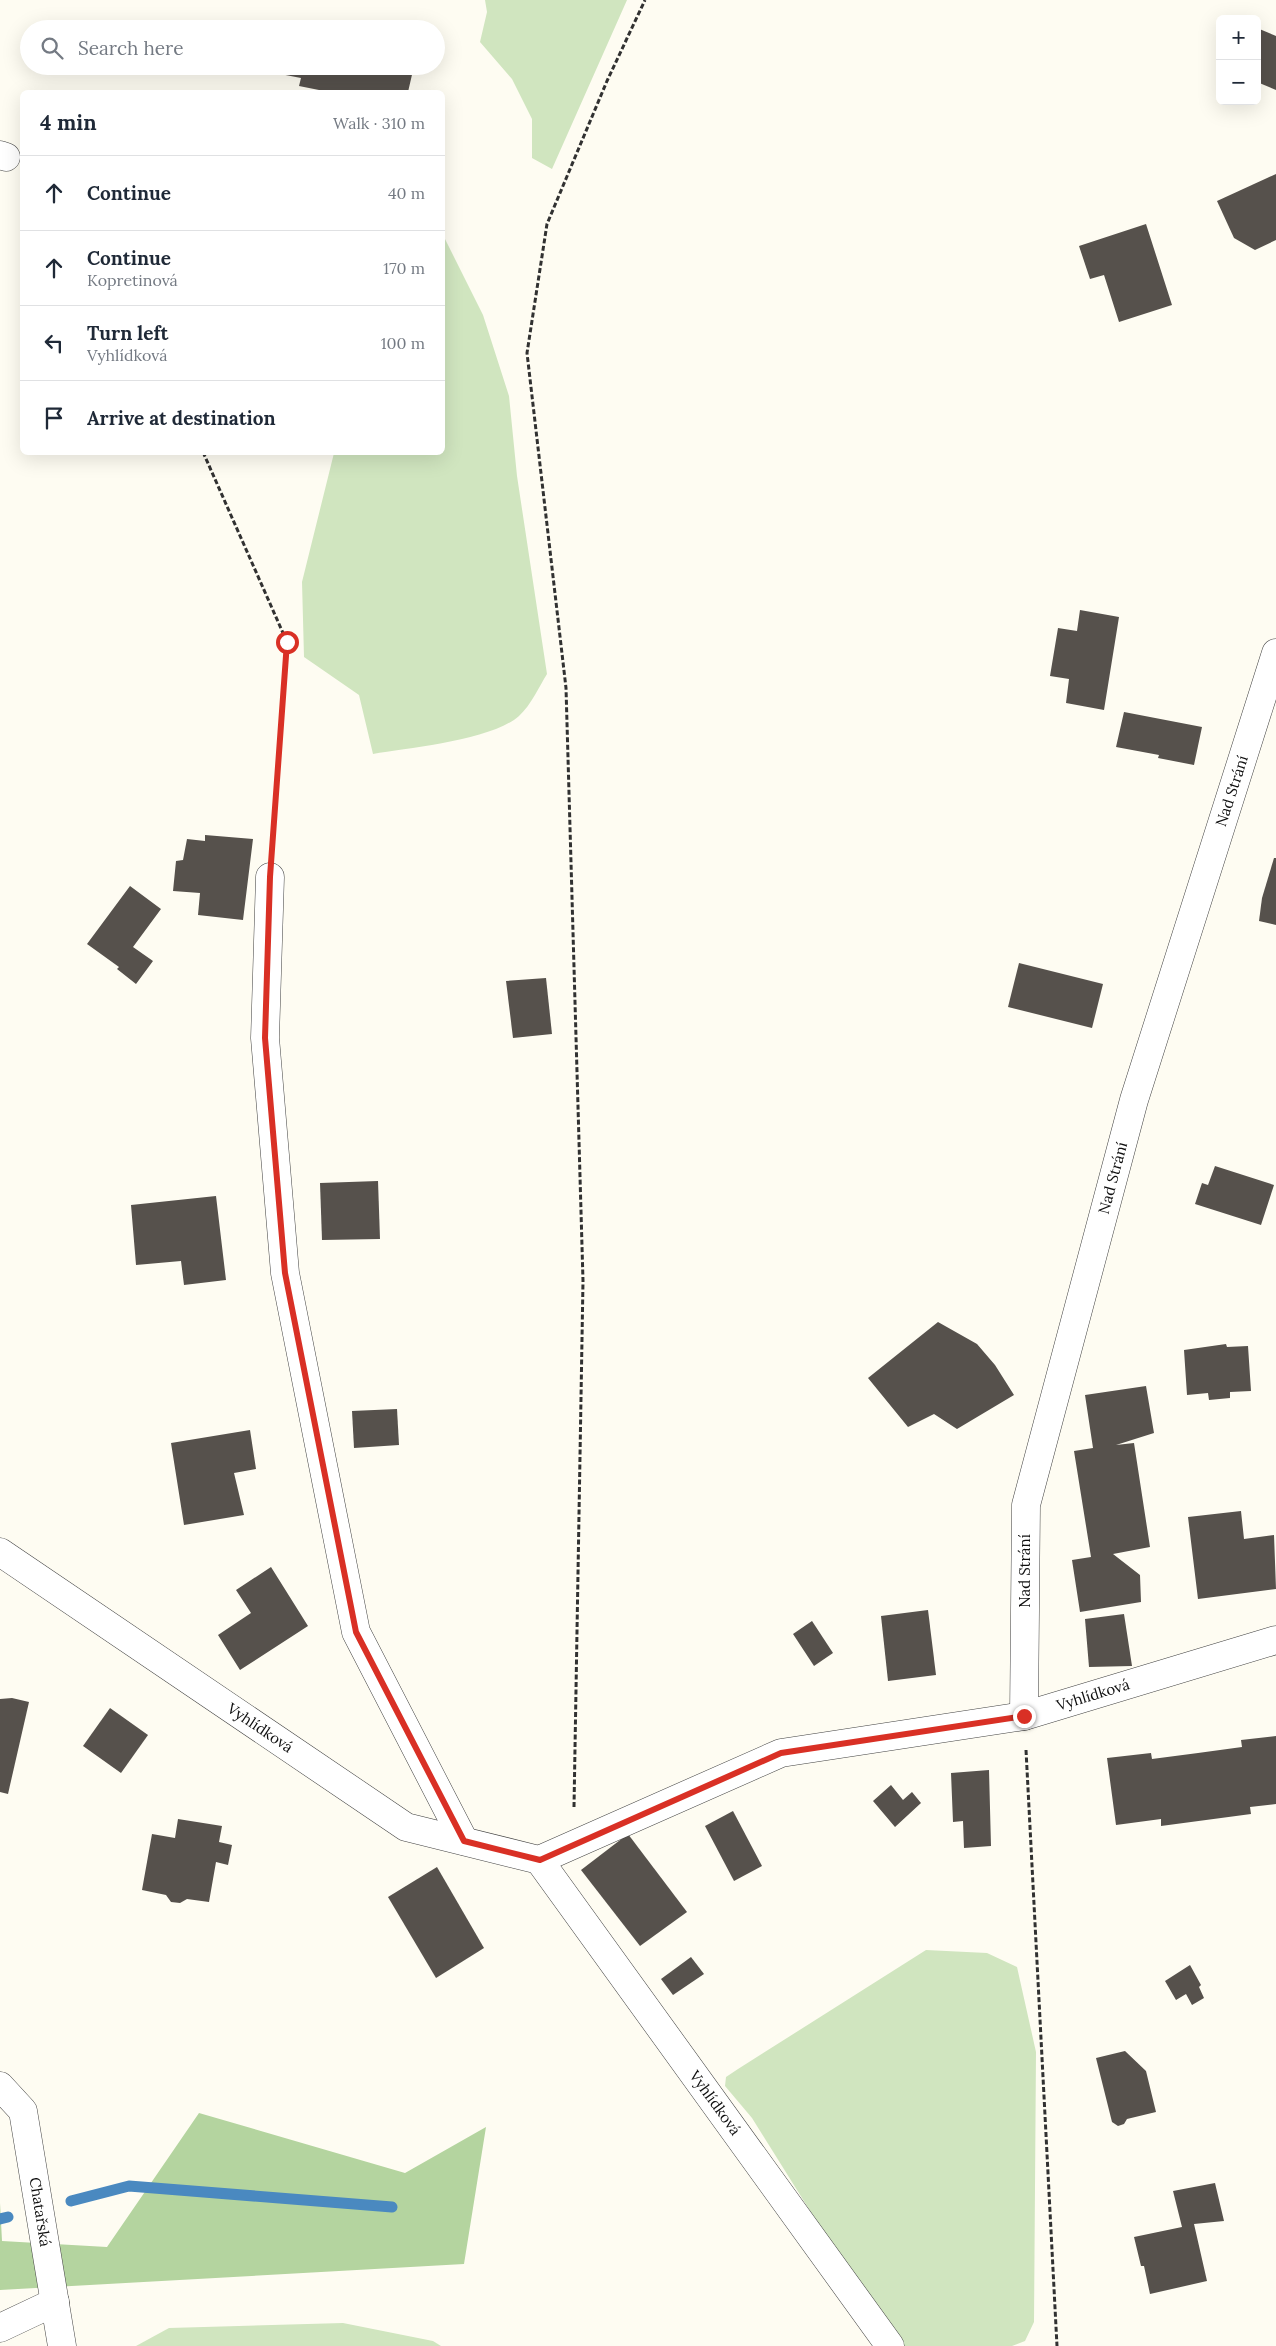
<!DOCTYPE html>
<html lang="en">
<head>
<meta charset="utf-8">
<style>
	:root { --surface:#fff; --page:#f2f2f3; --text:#1f2937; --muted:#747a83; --line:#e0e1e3 }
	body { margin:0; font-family:Lora,serif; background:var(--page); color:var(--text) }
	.controls { position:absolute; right:15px; top:15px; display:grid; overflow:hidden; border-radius:8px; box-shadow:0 5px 20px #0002 }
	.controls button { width:45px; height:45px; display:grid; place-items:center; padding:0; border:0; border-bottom:1px solid var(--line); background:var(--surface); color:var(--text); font:25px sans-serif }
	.stop { position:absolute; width:15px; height:15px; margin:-11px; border:4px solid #d93025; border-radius:50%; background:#fff }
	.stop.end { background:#d93025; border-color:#fff; box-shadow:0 1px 5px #0008 }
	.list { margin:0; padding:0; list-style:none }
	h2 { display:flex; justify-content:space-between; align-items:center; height:65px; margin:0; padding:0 20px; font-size:21px }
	h2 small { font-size:16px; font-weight:400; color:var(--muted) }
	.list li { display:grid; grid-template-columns:32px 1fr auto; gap:15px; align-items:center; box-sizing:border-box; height:75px; padding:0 20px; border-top:1px solid var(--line) }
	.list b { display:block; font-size:19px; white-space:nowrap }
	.list p { margin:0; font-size:16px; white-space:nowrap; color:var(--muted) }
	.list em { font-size:16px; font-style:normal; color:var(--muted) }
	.icon { flex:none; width:28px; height:28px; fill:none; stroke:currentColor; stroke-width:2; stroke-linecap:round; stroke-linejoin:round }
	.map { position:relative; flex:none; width:1276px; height:2346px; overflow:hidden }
	.search { position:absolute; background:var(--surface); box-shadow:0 5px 20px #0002; left:20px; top:20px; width:425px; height:55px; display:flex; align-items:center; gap:12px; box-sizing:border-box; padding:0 18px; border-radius:28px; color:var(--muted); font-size:19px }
	.panel { position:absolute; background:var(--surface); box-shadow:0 5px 20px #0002; left:20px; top:90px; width:425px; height:365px; border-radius:8px }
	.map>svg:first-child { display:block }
	.green { fill:#d0e5bf }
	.forest { fill:#b4d49f }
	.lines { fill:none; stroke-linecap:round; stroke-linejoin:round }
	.stream { stroke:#4a89c0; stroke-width:11 }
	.building { fill:#56514c }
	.minor-casing { stroke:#424242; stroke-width:29 }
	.path { stroke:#313131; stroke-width:3; stroke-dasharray:5 2.5; stroke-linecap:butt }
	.minor { stroke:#fff; stroke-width:28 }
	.route { stroke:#d93025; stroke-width:6 }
	.labels { text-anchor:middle; stroke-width:5; stroke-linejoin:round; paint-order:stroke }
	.street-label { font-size:15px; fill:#0f0f0f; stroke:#fff }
</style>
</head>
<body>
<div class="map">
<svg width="1276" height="2346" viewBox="0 0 1276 2346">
	<rect width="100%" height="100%" fill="#fefcf2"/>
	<g class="green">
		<polygon points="485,0 627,0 552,169 532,158 532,119 512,79 480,42 487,12"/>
		<path d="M443,235L483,315L509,396L517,476L547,674C539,687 531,705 519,716C492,740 410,748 373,754L359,695L304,657L302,582L334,453L442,452Z"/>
		<polygon points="926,1950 987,1953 1017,1967 1036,2052 1034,2322 1025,2341 1012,2346 902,2346 867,2302 752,2118 725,2086 726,2077 738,2069"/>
		<polygon points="343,2323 433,2341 441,2346 136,2346 169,2328"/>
	</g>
	<polygon class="forest" points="199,2113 405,2173 486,2127 464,2264 0,2290 0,2203 2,2241 107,2247"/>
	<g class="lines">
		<g class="stream">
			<polyline points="71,2201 129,2186 392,2207"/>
			<polyline points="0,2219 8,2217"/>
		</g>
	</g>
	<g class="building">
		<polygon points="353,22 380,28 380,29 351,29"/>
		<polygon points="391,23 415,28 414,29 390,29"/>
		<polygon points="1257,28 1276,36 1276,90 1257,82"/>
		<polygon points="271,66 414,66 408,92 329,92 299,86 301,78 270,72"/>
		<polygon points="1276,174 1276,240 1255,250 1234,238 1217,201"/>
		<polygon points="1146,224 1172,305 1119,322 1104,275 1090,279 1079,246"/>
		<polygon points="1080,610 1119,617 1104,710 1066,703 1069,679 1050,676 1058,628 1077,631"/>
		<polygon points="1124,712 1202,727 1194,765 1158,758 1159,755 1116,747"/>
		<polygon points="205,835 253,839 243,920 198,915 200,893 173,891 176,861 183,860 187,839 205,841"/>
		<polygon points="1274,858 1276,858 1276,925 1259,921 1262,898"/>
		<polygon points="130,886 161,909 133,947 153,961 136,984 117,969 119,967 87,944"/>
		<polygon points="1019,963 1103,984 1092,1028 1008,1007"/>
		<polygon points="546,978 552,1034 513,1038 506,981"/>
		<polygon points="1215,1166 1274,1185 1261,1225 1195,1204 1202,1183 1208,1185"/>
		<polygon points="378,1181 380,1239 322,1240 320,1183"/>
		<polygon points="216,1196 226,1280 184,1285 181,1261 136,1265 131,1205"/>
		<polygon points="938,1322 977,1344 995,1365 1014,1395 957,1429 934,1414 908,1427 868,1378"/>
		<polygon points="1226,1344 1227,1347 1248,1346 1251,1391 1230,1392 1230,1398 1209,1400 1208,1393 1187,1395 1184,1350"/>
		<polygon points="1146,1386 1154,1433 1116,1445 1134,1443 1150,1547 1113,1554 1140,1575 1141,1602 1080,1612 1072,1560 1091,1557 1074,1451 1093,1448 1085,1395"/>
		<polygon points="397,1409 399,1445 354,1448 352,1411"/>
		<polygon points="250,1430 256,1469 234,1473 244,1515 184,1525 171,1443"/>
		<polygon points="1241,1511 1244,1539 1274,1535 1276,1589 1198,1599 1188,1517"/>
		<polygon points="271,1567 308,1626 240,1670 218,1635 251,1613 236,1590"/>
		<polygon points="928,1610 936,1675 888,1681 881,1616"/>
		<polygon points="1124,1614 1132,1666 1089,1667 1085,1619"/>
		<polygon points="812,1621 833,1653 814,1666 793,1634"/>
		<polygon points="12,1698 29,1702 8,1794 0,1792 0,1699"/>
		<polygon points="110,1708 148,1735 121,1773 83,1746"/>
		<polygon points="1276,1736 1276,1804 1250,1807 1251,1814 1161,1826 1161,1819 1116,1825 1107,1758 1151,1753 1152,1759 1198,1753 1242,1747 1241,1740"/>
		<polygon points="989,1770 991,1846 964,1848 963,1821 953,1822 951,1773"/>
		<polygon points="891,1785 903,1800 912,1792 921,1803 895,1827 873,1801"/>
		<polygon points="733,1811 762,1866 734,1881 705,1826"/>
		<polygon points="178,1819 222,1826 219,1842 232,1845 228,1865 216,1862 209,1902 187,1899 180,1903 171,1902 166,1895 142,1890 152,1834 175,1838"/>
		<polygon points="628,1834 687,1912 640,1946 581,1870"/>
		<polygon points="437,1867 484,1948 436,1978 388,1897"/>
		<polygon points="691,1957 704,1974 673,1995 661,1979"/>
		<polygon points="1190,1965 1201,1985 1199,1987 1204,1998 1192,2005 1186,1994 1176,2000 1165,1981"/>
		<polygon points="1125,2051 1146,2071 1156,2112 1127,2119 1124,2124 1118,2126 1112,2122 1096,2058"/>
		<polygon points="1215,2183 1224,2221 1194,2224 1207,2281 1150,2294 1144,2266 1141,2266 1134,2237 1182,2227 1173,2191"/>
	</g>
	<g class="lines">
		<g class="minor-casing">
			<g id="minor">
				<polyline points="0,155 6,157"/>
				<polyline points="270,877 265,1038 285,1273 356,1632 464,1841"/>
				<polyline points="0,1552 406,1827 539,1860 781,1753 1024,1716 1276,1640"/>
				<polyline points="1024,1716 1026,1505 1134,1100 1276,653"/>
				<polyline points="539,1860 890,2346"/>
				<polyline points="0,2086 23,2111 62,2346"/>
				<polyline points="0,2328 55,2302"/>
			</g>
		</g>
		<g class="path">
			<polyline points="203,452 287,642 272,844"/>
			<polyline points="1026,1750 1057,2346"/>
			<polyline points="574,1807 583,1281 566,688 527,353 547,224 607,81 645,0"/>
		</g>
		<use href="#minor" class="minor"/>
	</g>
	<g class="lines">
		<polyline class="route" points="287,642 270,877 265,1038 285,1273 356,1632 464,1841 540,1860 781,1753 1024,1716"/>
	</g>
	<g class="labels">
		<g class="street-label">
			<text transform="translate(1232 791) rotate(-72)" y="5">Nad Strání</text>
			<text transform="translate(1113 1178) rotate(-75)" y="5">Nad Strání</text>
			<text transform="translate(1025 1571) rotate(-90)" y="5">Nad Strání</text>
			<text transform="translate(1093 1695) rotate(-17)" y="5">Vyhlídková</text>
			<text transform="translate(260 1728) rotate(34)" y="5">Vyhlídková</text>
			<text transform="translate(715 2103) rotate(54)" y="5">Vyhlídková</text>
			<text transform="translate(40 2212) rotate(81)" y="5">Chatařská</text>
		</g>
	</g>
</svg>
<div class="controls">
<button>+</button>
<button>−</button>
</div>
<div class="stop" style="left:287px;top:642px"></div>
<div class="stop end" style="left:1024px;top:1716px"></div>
<div class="search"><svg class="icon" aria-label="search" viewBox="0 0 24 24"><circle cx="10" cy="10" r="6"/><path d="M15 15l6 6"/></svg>Search here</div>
<section class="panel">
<h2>4 min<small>Walk · 310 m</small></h2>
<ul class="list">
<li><svg class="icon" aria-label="ahead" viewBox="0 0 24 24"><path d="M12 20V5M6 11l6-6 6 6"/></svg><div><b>Continue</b></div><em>40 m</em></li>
<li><svg class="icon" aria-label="ahead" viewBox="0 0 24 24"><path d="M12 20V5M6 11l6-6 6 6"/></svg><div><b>Continue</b><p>Kopretinová</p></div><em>170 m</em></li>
<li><svg class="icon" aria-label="left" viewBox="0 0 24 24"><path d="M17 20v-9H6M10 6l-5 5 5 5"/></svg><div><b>Turn left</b><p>Vyhlídková</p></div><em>100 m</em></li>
<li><svg class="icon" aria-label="arrive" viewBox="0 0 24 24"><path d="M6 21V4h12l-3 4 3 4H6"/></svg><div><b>Arrive at destination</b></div></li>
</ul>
</section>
</div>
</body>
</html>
